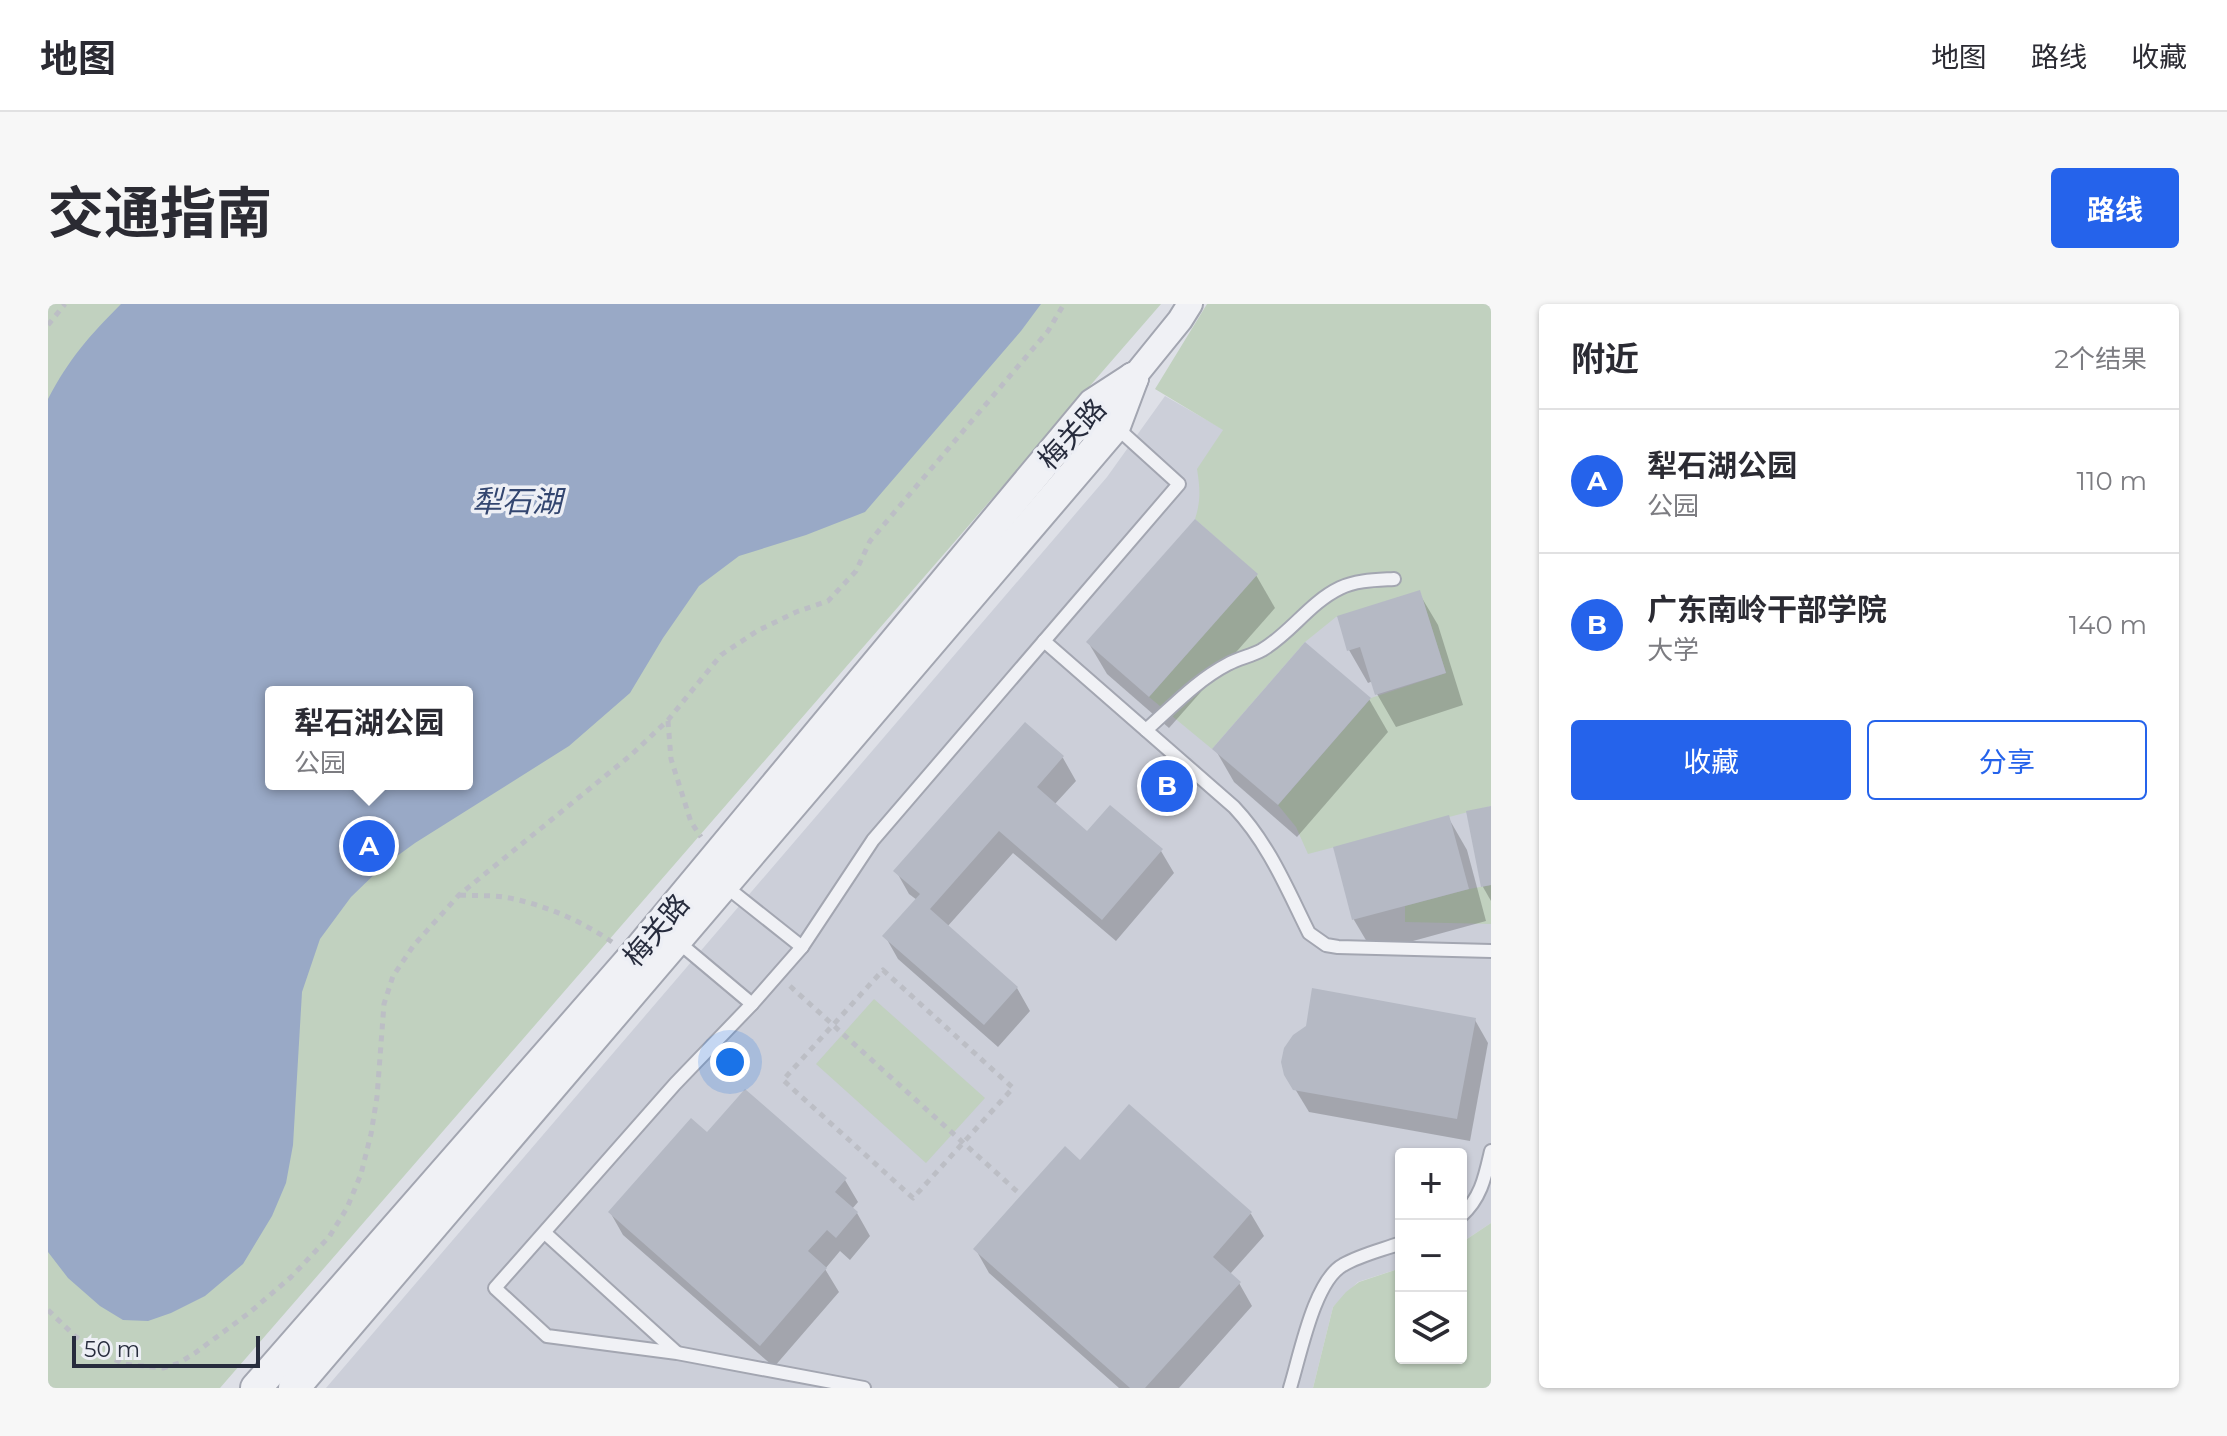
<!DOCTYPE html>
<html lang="zh">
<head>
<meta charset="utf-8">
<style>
	:root { --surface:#fff; --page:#f7f7f7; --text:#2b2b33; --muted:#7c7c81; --line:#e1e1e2; --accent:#2563eb }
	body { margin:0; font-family:Montserrat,"Noto Sans SC",sans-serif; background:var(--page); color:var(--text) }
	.controls { position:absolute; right:24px; bottom:24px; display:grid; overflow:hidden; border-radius:8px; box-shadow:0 2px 6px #0004 }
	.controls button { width:72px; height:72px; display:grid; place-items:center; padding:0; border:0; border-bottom:2px solid var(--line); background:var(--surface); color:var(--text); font:40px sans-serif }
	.scale { position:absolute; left:24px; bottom:20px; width:188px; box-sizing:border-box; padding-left:8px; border:4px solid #272c3d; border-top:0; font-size:22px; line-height:28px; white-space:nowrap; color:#272c3d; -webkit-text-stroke:6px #edeff5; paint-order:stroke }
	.you { position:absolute; left:682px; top:758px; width:28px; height:28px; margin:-20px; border:6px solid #fff; border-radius:50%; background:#1a73e8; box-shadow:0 0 0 12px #1a73e833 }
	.badge { display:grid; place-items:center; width:52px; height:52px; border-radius:50%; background:var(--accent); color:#fff; font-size:26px; font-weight:700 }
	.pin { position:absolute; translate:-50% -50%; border:4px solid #fff; box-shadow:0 2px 8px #0006 }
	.popup { position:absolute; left:217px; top:382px; width:208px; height:104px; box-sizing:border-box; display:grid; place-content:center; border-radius:8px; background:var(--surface); filter:drop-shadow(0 2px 6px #0005); font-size:26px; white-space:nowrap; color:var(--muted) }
	.popup b { font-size:30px; color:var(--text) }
	.popup::after { content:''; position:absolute; left:50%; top:100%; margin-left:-16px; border:16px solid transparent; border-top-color:var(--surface) }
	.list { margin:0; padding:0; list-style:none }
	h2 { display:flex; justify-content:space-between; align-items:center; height:104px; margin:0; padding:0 32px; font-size:34px }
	h2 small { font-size:26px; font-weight:400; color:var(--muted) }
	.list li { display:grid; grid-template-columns:52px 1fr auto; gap:24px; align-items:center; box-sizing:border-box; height:144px; padding:0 32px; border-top:2px solid var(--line) }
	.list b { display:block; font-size:30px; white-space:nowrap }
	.list p { margin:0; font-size:26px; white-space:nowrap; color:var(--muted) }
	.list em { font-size:26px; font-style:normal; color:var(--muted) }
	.actions { display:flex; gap:16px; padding:24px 32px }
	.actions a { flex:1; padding:18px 0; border:2px solid var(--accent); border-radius:8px; text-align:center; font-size:28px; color:var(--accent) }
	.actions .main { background:var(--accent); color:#fff }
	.icon { flex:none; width:44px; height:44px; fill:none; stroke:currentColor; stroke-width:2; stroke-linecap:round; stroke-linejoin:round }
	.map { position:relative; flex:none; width:1443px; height:1084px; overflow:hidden; border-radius:8px }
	header { display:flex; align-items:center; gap:48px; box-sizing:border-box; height:112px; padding:0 40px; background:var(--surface); border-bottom:2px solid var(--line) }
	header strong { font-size:38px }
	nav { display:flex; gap:44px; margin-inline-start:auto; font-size:28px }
	.intro { display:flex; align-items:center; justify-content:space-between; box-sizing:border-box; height:192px; padding:0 48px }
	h1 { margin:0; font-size:56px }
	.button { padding:20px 36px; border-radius:8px; background:var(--accent); color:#fff; font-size:28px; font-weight:700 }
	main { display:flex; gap:48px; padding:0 48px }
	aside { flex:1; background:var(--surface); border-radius:8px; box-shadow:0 2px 6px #0004 }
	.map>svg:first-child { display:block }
	.built { fill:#cccfd9 }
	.green { fill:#c1d1bf; fill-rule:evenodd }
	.water { fill:#99a9c6; fill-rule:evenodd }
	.shadow { fill:#0003 }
	.building { fill:#b5b9c4 }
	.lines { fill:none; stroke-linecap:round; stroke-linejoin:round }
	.service-casing { stroke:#a3a6b1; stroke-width:16 }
	.minor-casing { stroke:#a3a6b1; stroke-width:28 }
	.tertiary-casing { stroke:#a3a6b1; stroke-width:34 }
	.path { stroke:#bcbec5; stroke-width:5; stroke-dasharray:6 6; stroke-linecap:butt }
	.service { stroke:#f0f1f5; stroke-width:12 }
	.minor { stroke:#f0f1f5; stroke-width:24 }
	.tertiary { stroke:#f0f1f5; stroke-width:30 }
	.labels { text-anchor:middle; stroke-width:7; stroke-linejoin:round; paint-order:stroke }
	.street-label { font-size:28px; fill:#272c3d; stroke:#edeff5 }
	.water-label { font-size:30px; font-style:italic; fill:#334670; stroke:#edeff5 }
</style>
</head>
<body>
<header>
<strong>地图</strong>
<nav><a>地图</a><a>路线</a><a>收藏</a></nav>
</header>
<div class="intro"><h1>交通指南</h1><a class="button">路线</a></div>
<main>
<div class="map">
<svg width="1443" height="1084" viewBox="0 0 1443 1084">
	<rect width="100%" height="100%" fill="#dee0e7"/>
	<polygon class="built" points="1117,92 1443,279 1443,919 1413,939 1413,850 1353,850 1353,964 1310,978 1285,1003 1265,1084 278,1084 1059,173"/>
	<g class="green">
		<path d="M0,0H1113L172,1084H0ZM223,388H419V480H223Z"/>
		<path d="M1159,0H1443V502L1260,550L1248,523L1230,501L1323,394L1398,369L1372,287L1288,313L1257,338L1164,445L1101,393L1209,270L1147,215C1153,197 1152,184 1149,165L1175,126L1107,85Z"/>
		<polygon points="1443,581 1443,620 1357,618 1357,602 1421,585"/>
		<polygon points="826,695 937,794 878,859 768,760"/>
		<polygon points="1443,919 1443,1084 1265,1084 1285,1003 1298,988 1311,978 1353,964 1353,1054 1413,1054 1413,939"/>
	</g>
	<path class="water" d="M73,0H993L973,27L817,208L758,231L691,252L651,282L615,334L582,389L521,442L367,539L334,563L303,593L272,635L254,688L245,841L238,879L224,912L195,960L157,992L123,1009L100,1017L75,1016L52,1002L20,974L0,948V95C21,55 41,32 73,0ZM223,388H419V480H223Z"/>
	<g class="shadow">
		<polygon points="1208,271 1227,304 1121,424 1059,370 1040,338"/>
		<polygon points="1371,289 1390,321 1415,401 1348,423 1329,390 1325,377 1320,379 1301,346"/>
		<polygon points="1321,395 1340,428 1249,533 1186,478 1167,445"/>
		<polygon points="977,421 1015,454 1028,477 1006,501 1040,530 1113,547 1126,569 1068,637 965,549 899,623 969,684 982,707 950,743 850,655 837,632 869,596 861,590 848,567"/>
		<polygon points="1443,504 1443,597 1435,583 1420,508"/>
		<polygon points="1400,513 1419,546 1438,617 1325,648 1306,616 1287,544"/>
		<polygon points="1427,716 1440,739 1422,837 1261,808 1238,770"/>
		<polygon points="659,831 797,876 810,898 804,905 809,909 822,932 802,956 792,947 777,965 791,988 726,1063 575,931 562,908"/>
		<polygon points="1032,859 1203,910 1216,932 1182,970 1191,979 1204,1002 1131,1084 1071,1084 941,969 928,946"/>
	</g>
	<g class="building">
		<polygon points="1147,215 1210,270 1101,393 1038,338"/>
		<polygon points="1372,286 1398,369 1327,391 1312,343 1299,347 1289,312"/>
		<polygon points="1257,338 1323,394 1230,501 1164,445"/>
		<polygon points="977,418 1016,452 989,483 1039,527 1062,501 1115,545 1054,616 951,527 882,605 970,683 936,721 834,632 872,590 845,567"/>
		<polygon points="1443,502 1443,581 1433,583 1418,507"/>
		<polygon points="1401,511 1421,585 1304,616 1285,543"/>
		<polygon points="1264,684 1428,714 1409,815 1245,786 1236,771 1233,758 1236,744 1245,731 1258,722"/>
		<polygon points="697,785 799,874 787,888 810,908 788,934 779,926 760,947 779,964 712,1042 560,908 643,814 659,828"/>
		<polygon points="1081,800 1204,908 1165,953 1193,978 1097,1084 1082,1084 925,945 1017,842 1032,856"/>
	</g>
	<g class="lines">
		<g class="service-casing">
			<g id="service">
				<path d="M996,337L1186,503C1221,540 1239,585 1261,629L1278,641L1290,643L1443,647"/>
				<path d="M1098,426C1124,403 1149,376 1180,360C1191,354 1203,352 1214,346C1243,329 1261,299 1292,284C1308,276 1329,276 1346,275"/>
				<polyline points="676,581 754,643"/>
				<polyline points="629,637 704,700"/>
				<path d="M1413,912C1433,894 1437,873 1443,847"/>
				<polyline points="497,929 628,1048"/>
				<polyline points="816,1084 629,1049 499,1032 447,984 627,780 704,700 754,643 825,536 1131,180 1067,122"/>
				<path d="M1242,1084C1252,1052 1266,977 1295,961C1312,951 1334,946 1353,939"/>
			</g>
		</g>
		<g class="minor-casing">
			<polyline id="minor" points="1085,74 1132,16 1142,0"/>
		</g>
		<g class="tertiary-casing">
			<g id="tertiary">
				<polyline points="208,1084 585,653 1045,100 1085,74"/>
				<polyline points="246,1084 1067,122 1085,74"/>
			</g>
		</g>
		<g class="path">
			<polyline points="0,21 17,0"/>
			<polyline points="620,417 623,455 643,518 653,533"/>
			<path d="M412,591C427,592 442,591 456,593C495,600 532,616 564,638"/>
			<polygon points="835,666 965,784 865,894 735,776"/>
			<polyline points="742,682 973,891"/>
			<polyline points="0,1006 28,1033 75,1060 115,1064 131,1059 147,1049 201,1009 243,973 281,933 299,904 313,870 323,830 329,793 336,700 345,672 366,641 411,591 583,451 620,416 673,351 709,327 748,308 780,297 808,267 822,237 1000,27 1016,0"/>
		</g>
		<use href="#service" class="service"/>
		<use href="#minor" class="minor"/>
		<use href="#tertiary" class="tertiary"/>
	</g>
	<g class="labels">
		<g class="street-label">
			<text transform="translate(1024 130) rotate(-47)" y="10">梅关路</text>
			<text transform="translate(608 626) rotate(-50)" y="10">梅关路</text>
		</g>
		<g class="water-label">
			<text x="469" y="208">犁石湖</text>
		</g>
	</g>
</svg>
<div class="controls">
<button>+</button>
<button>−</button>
<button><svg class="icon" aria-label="layers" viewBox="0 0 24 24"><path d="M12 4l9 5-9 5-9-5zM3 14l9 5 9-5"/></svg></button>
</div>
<div class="scale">50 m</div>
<div class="you"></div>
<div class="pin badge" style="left:321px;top:542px">A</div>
<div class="popup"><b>犁石湖公园</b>公园</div>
<div class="pin badge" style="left:1119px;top:482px">B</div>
</div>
<aside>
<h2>附近<small>2个结果</small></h2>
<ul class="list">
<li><span class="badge">A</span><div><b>犁石湖公园</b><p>公园</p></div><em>110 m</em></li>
<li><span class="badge">B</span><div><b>广东南岭干部学院</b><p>大学</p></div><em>140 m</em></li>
</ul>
<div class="actions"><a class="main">收藏</a><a>分享</a></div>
</aside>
</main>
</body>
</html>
